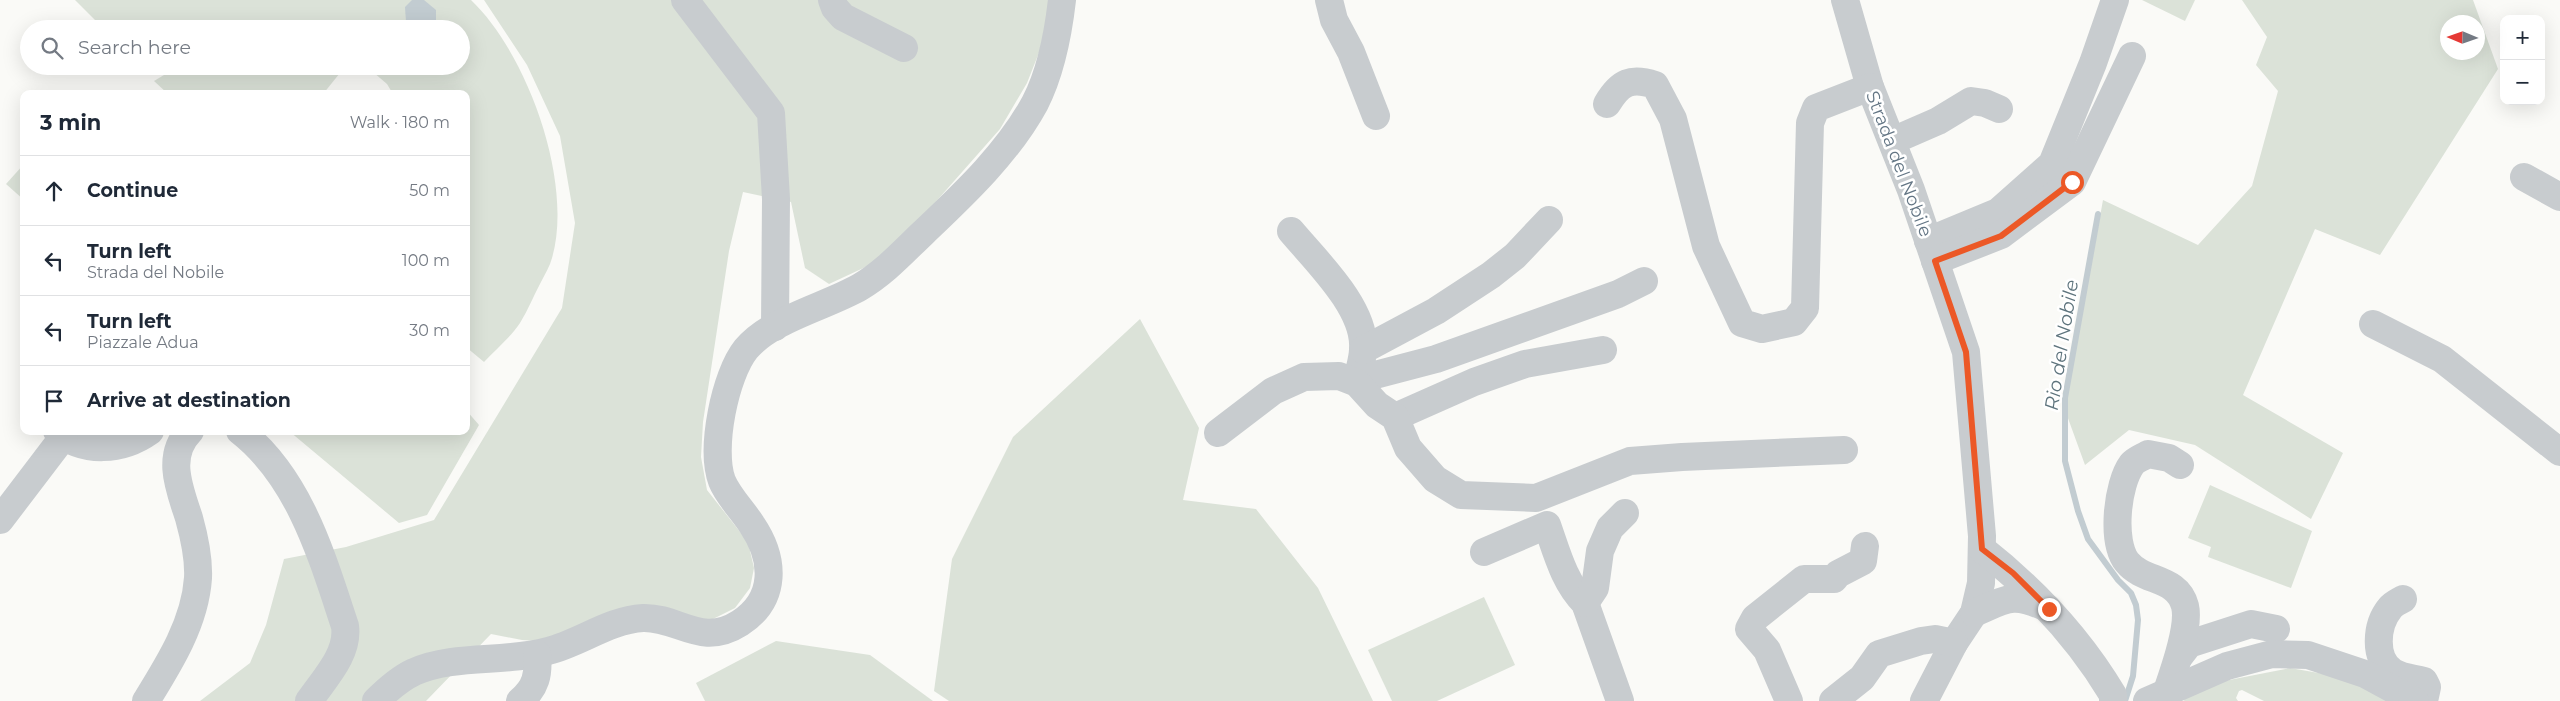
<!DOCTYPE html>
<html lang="en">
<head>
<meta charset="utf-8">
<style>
	:root { --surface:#fff; --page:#f6f6f7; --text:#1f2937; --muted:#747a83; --line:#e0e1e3 }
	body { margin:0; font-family:Montserrat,sans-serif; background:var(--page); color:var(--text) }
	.controls { position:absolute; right:15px; top:15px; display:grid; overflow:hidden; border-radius:10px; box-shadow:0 5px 20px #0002 }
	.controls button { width:45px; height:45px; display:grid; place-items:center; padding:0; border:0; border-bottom:1px solid var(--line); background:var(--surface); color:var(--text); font:25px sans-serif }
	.compass { position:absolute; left:2440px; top:15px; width:45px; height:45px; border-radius:50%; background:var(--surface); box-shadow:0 5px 20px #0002; rotate:272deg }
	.stop { position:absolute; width:15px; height:15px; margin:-11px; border:4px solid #ec5826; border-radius:50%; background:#fff }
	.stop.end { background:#ec5826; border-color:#fff; box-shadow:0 1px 5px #0008 }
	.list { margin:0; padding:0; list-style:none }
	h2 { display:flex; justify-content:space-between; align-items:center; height:65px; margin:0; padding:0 20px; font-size:21px }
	h2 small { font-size:16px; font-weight:400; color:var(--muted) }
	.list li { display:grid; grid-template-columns:32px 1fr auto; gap:15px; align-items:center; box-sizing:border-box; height:70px; padding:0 20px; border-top:1px solid var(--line) }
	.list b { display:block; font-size:19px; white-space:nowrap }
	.list p { margin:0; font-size:16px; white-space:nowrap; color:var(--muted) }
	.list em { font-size:16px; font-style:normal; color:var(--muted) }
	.icon { flex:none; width:28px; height:28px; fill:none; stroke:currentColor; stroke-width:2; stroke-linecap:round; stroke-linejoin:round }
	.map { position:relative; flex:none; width:2560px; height:701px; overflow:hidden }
	.search { position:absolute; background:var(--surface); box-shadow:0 5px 20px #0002; left:20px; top:20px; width:450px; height:55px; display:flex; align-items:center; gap:12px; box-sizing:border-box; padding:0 18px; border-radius:28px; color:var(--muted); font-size:19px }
	.panel { position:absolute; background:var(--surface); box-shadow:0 5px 20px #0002; left:20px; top:90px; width:450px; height:345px; border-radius:10px }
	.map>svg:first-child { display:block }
	.green { fill:#dbe2d8; fill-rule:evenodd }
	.water { fill:#c2ccd1 }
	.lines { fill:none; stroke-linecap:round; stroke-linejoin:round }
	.stream { stroke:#c2ccd1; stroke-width:6 }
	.minor { stroke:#c8cccf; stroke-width:28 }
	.route { stroke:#ec5826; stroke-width:6 }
	.labels { text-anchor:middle; stroke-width:5; stroke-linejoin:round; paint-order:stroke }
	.street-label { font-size:18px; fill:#637584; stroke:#fff }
	.water-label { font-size:19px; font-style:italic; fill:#5e747d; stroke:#fff }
</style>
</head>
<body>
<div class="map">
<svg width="2560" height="701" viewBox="0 0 2560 701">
	<rect width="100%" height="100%" fill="#fafaf7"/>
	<g class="green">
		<path d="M75,0H471C527,53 574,182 552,258C550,266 545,274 541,282C534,295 528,310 520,323C511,337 496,349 484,362L466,347V94H393L387,84L366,66H461V29H291L242,25L223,29H104Z"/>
		<polygon points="484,0 1050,0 1044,40 1027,83 1000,129 910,231 872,264 829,284 805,268 791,202 743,192 729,251 703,422 701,457 707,490 748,542 754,568 750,588 735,608 711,620 552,642 522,640 491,634 426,701 200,701 250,663 266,625 284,559 346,547 434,520 562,308 575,223 560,136 527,65"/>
		<polygon points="2142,0 2195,0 2185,21"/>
		<path d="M2242,0H2473L2498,69L2380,255L2315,229L2243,395L2343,453L2311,519L2195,445L2129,430L2085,465L2065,410L2103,200L2198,245L2252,186L2278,91L2256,65L2267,37ZM2448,22H2478V52H2448Z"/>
		<polygon points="179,66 330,66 340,73 323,94 168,94 154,81"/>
		<polygon points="24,164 24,200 6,184"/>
		<polygon points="1140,319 1199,428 1183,500 1256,509 1318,588 1373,701 949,701 934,691 952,559 1013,437"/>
		<polygon points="466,410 479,425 427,515 399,523 289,431 466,431"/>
		<polygon points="2210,485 2312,531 2291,588 2208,557 2211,547 2188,538"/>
		<polygon points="1484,597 1515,665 1437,701 1392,701 1368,650"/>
		<polygon points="776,641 870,655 933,701 705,701 696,683"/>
		<polygon points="2290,668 2336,676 2396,701 2264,701 2242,690 2239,691 2236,698 2238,701 2184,701 2185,698 2224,681"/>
	</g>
	<polygon class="water" points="412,0 424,0 436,10 436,22 428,29 413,29 406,22 405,7"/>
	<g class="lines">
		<polyline class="stream" points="2098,214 2065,398 2065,461 2078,511 2088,539 2118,580 2131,593 2136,605 2138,620 2133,676 2125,701"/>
		<g class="minor">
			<polyline points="685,0 771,113 776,199 775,327"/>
			<polyline points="832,0 835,8 843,17 904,48"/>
			<polyline points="1329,0 1334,20 1351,52 1376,116"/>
			<polyline points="1845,0 1870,87 1911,190 1966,352 1982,536 1981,583 1974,613 1954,643 1924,701"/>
			<path d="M1607,104C1620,82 1631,77 1655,85L1673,119L1706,246L1742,323L1762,329L1794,322L1805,308L1810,123L1816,108L1870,87"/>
			<polyline points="1892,141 1938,121 1971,101 1985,103 1999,109"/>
			<polyline points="2524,177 2560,197"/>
			<path d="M1291,231C1316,261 1366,308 1363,349C1363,360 1358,372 1357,383L1375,375L1436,359L1618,294L1644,281"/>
			<polyline points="1928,241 1998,212 2052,164 2093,63 2115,0"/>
			<polyline points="1935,261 2001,235 2072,182 2132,56"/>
			<polyline points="2373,324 2442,359 2560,452"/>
			<polyline points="1363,350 1436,311 1491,275 1515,256 1549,220"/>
			<polyline points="1395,417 1474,382 1525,364 1603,350"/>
			<path d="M57,431C84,454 122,451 150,431"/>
			<path d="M240,431C300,478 322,557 345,626C349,654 324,679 309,701"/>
			<polyline points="1218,433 1273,391 1304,377 1339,376 1357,383 1377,405 1395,417 1408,448 1435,479 1461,495 1536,498 1630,461 1682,457 1844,450"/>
			<polyline points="0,520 64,436"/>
			<path d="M1982,549C2034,590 2079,638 2113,695V701"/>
			<path d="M1484,552L1547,525C1557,553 1564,582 1585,603L1620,701"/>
			<path d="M2403,599C2398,602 2393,604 2390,608C2376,625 2373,659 2393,672C2403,678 2413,678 2424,681L2427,687L2424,701"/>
			<polyline points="1585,603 1595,588 1600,551 1610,528 1625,513"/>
			<path d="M1974,613C2007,599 2012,592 2047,608"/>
			<polyline points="2179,657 2189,644 2251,624 2276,629"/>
			<path d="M2167,691C2174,671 2190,627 2185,606C2177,576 2144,583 2127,562C2111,542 2117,484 2132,464C2135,460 2143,457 2148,454L2169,458L2180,465"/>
			<path d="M146,701C169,664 195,623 198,578C199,558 194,536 189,518C180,490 165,456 190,431"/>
			<path d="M376,701C387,690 399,679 414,672C455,654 505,663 548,651C580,643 609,620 643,618C679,617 701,648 740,623C777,599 775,559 752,525C743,511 728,496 722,481C710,449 725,375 746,349C771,319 825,307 860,287C884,273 903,252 923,233C963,195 1008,153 1035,103C1051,72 1058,35 1062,0"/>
			<path d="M520,701C536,688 539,674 537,654"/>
			<polyline points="1789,701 1767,650 1749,629 1755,618 1804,579 1834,579 1838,574 1863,561 1865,546"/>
			<polyline points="1833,701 1862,678 1879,654 1921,641 1935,639 1954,643"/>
			<polyline points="2147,701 2227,666 2272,654 2308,655 2365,674 2415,701"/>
		</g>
	</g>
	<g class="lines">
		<polyline class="route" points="2049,609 2013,573 1982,549 1966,352 1935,261 2001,236 2072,182"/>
	</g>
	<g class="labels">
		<g class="street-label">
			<text transform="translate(1899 164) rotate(69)" y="6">Strada del Nobile</text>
		</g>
		<g class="water-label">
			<text transform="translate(2061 345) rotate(-81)" y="7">Rio del Nobile</text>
		</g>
	</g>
</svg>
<div class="controls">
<button>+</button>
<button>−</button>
</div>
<svg class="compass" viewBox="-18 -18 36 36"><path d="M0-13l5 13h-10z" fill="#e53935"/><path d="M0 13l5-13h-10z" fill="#747a83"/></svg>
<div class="stop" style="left:2072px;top:182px"></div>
<div class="stop end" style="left:2049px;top:609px"></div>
<div class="search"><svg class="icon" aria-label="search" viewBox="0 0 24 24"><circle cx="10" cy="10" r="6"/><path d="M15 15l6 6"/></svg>Search here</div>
<section class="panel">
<h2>3 min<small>Walk · 180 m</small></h2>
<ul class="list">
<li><svg class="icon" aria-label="ahead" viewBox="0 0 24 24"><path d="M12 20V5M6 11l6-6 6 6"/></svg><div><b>Continue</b></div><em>50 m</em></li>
<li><svg class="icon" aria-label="left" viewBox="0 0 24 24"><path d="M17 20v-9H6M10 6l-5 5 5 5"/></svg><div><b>Turn left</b><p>Strada del Nobile</p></div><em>100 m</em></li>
<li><svg class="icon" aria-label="left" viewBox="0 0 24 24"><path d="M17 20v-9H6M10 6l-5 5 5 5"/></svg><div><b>Turn left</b><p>Piazzale Adua</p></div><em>30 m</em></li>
<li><svg class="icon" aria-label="arrive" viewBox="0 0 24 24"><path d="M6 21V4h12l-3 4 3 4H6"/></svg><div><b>Arrive at destination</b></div></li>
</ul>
</section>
</div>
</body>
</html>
